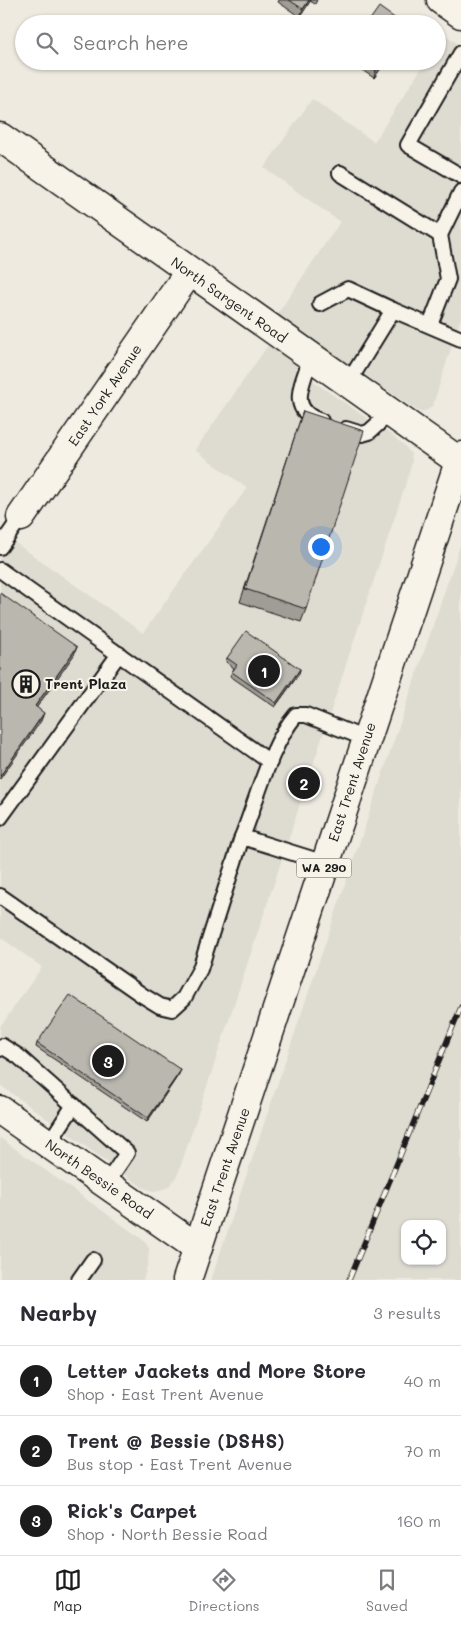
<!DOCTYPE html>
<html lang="en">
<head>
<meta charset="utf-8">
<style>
	:root { --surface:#fff; --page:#f2f2f3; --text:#2b2b33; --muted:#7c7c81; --line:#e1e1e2; --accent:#1c1c1c }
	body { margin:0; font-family:Mali,sans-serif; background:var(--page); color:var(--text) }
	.controls { position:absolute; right:15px; bottom:15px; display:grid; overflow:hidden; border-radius:10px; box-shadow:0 1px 4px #0004 }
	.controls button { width:45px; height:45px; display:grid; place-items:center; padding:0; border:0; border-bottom:1px solid var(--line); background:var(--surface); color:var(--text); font:25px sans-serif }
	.you { position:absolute; left:320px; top:546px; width:18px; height:18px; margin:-12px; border:4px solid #fff; border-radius:50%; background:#1a73e8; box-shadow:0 0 0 8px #1a73e833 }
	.badge { display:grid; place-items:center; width:32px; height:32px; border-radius:50%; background:var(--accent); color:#fff; font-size:16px; font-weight:700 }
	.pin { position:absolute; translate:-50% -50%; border:2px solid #fff; box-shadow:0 1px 5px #0006 }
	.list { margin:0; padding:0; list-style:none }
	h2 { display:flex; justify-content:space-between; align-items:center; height:65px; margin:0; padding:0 20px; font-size:21px }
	h2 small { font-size:16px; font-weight:400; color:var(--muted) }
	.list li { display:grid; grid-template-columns:32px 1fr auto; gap:15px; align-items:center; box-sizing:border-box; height:70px; padding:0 20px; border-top:1px solid var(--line) }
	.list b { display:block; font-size:19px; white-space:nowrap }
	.list p { margin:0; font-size:16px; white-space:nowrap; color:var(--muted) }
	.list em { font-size:16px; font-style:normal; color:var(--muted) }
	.icon { flex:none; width:28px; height:28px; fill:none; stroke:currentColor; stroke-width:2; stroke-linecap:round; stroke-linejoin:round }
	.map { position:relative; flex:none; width:461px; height:1280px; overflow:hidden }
	.search { position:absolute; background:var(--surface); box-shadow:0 1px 4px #0004; left:15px; right:15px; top:15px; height:55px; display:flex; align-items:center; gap:12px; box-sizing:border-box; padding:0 18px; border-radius:28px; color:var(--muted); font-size:19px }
	.sheet { height:275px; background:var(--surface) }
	nav { display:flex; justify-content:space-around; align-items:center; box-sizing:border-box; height:70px; border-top:1px solid var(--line); background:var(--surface); font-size:14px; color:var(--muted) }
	nav a { display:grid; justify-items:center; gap:2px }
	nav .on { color:var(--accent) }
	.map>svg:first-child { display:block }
	.built { fill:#dedbd1; fill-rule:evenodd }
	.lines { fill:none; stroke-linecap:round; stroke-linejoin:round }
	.service-casing { stroke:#1c1c1c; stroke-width:18 }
	.minor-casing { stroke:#1c1c1c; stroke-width:31 }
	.primary-casing { stroke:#1c1c1c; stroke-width:31 }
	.service { stroke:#f7f3e8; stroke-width:14 }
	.minor { stroke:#f7f3e8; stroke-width:28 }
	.primary { stroke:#f7f3e8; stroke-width:28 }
	.rail-casing { stroke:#1c1c1c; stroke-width:5.5 }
	.rail { stroke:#f7f3e8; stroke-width:4; stroke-dasharray:11; stroke-linecap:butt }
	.wall { fill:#a09d96; stroke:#1c1c1c }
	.shaded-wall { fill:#82807a; stroke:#1c1c1c }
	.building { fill:#bab7af; stroke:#1c1c1c }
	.labels { text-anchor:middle; stroke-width:4; stroke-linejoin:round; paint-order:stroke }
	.shield { fill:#f7f3e8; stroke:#5e5c59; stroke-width:1 }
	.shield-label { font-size:12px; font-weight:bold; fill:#1c1c1c }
	.street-label { font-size:14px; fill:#1c1c1c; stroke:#f7f3e8 }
	.poi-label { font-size:14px; font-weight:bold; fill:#1c1c1c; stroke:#f7f3e8; text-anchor:start }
</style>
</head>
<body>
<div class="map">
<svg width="461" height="1280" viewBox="0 0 461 1280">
	<rect width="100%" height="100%" fill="#eeeae0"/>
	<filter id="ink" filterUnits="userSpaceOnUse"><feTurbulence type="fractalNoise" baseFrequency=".02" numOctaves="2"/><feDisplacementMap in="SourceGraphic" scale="10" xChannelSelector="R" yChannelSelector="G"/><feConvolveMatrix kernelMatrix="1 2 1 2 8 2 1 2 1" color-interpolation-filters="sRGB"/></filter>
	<g filter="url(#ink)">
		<g class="built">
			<polygon points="444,34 461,46 461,317 433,405 428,410 421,412 418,411 276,316 340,222 264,168 312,99 374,142 426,61 437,61 437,44"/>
			<polygon points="271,341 317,384 390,434 404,445 411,454 412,461 409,474 179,1171 175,1179 168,1187 155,1192 142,1187 0,1085 0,1027 42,967 0,937 0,532 143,633 247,488 195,450"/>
			<path d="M461,543V1280H211ZM405,1224H442V1261H405Z"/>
			<polygon points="0,1138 142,1239 149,1248 148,1263 143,1280 0,1280"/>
		</g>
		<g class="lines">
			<g class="service-casing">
				<g id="service">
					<polyline points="461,53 408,145 461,176"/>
					<polyline points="340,173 440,235 461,192"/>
					<polyline points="320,304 348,289 393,310"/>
					<polyline points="430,325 448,279 440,235"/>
					<path d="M311,357C303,383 286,410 321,421"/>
					<polyline points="348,383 393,310 461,339"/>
					<polyline points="346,429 362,434 369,432 390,413"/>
					<polyline points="0,547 21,517"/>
					<polyline points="0,570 270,762"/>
					<polyline points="0,818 119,654"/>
					<path d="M325,863L242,837C257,800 270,745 296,715H306L366,739"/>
					<polyline points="0,896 142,995 160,1006 172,1009 184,998 200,969 242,837"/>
					<polyline points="0,1049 2,1046 18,1056 127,1153 106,1184"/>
					<polyline points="49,1143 74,1105"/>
					<polyline points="79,1280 93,1260"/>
				</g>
			</g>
			<g class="minor-casing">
				<g id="minor">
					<polyline points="441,0 461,14"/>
					<polyline points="0,137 459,461"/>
					<polyline points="21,517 189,272"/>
					<polyline points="0,1110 198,1248"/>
				</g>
			</g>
			<g class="primary-casing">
				<polyline id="primary" points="187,1280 461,456"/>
			</g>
			<use href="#service" class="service"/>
			<use href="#minor" class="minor"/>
			<use href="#primary" class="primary"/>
			<g class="rail-casing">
				<polyline id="rail" points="349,1280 461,1007"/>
			</g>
			<use href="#rail" class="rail"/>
		</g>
		<g class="wall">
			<polygon points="279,0 317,0 315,4 310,1 300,17 278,2"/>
			<polygon points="348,61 386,61 374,78"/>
			<polygon points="303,411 306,609 301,622 240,602"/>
			<polygon points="227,658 300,669 299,674 275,707 230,676 234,668 226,662"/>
			<polygon points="37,1043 179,1074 147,1122 36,1047"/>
		</g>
		<g class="shaded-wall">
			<polygon points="309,0 311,0 300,17 303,9"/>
			<polygon points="383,61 386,61 374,78 376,70"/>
			<polygon points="77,647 74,655 32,714 35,706"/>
			<polygon points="300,669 299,674 275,707 276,703"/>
			<polygon points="44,713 41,721 0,779 0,776"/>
			<polygon points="181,1070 179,1074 147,1122 148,1118"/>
		</g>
		<g class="building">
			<polygon points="289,0 309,0 303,9"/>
			<polygon points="379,7 403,24 367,24"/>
			<polygon points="363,61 383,61 376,70"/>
			<polygon points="303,411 364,431 306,609 245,589"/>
			<polygon points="0,593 77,647 35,706 44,713 0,776"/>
			<polygon points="246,631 300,669 276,703 232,672 237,665 227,658"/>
			<polygon points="70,995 181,1070 148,1118 37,1043"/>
		</g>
	</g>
	<defs>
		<g id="building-ring" transform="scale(1.4375)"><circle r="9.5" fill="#f7f3e8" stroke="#1c1c1c" stroke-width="1.5"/><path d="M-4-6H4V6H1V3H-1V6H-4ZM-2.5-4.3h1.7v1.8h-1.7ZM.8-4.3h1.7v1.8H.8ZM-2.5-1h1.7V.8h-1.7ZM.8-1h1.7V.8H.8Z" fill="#1c1c1c"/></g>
	</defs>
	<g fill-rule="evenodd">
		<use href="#building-ring" x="26" y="684"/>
	</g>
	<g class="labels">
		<rect class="shield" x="296.5" y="858.5" width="55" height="19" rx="4"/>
		<g class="shield-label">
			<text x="324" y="872">WA 290</text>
		</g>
		<g class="street-label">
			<text transform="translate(229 300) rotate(35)" y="5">North Sargent Road</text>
			<text transform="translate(105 395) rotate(-56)" y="5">East York Avenue</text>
			<text transform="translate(352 782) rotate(-72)" y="5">East Trent Avenue</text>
			<text transform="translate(225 1167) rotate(-71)" y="5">East Trent Avenue</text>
			<text transform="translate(99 1179) rotate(35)" y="5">North Bessie Road</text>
		</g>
		<g class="poi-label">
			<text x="45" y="689">Trent Plaza</text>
		</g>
	</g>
</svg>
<div class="controls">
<button><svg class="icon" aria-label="locate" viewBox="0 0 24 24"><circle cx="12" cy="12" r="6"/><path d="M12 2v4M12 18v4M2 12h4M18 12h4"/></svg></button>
</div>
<div class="you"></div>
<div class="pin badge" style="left:264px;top:671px">1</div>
<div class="pin badge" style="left:304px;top:783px">2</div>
<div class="pin badge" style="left:108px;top:1061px">3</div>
<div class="search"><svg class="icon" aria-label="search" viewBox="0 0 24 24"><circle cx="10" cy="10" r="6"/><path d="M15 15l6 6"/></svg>Search here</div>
</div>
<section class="sheet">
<h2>Nearby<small>3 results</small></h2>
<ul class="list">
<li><span class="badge">1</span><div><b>Letter Jackets and More Store</b><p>Shop · East Trent Avenue</p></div><em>40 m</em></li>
<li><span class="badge">2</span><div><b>Trent @ Bessie (DSHS)</b><p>Bus stop · East Trent Avenue</p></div><em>70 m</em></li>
<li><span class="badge">3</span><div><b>Rick's Carpet</b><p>Shop · North Bessie Road</p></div><em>160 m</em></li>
</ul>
</section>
<nav>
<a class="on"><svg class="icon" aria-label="map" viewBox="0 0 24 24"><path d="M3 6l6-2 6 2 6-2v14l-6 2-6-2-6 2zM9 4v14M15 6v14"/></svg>Map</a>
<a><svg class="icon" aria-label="directions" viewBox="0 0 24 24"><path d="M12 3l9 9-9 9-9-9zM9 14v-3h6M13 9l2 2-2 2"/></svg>Directions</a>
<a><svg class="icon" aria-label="saved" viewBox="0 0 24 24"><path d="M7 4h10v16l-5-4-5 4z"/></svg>Saved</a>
</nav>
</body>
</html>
